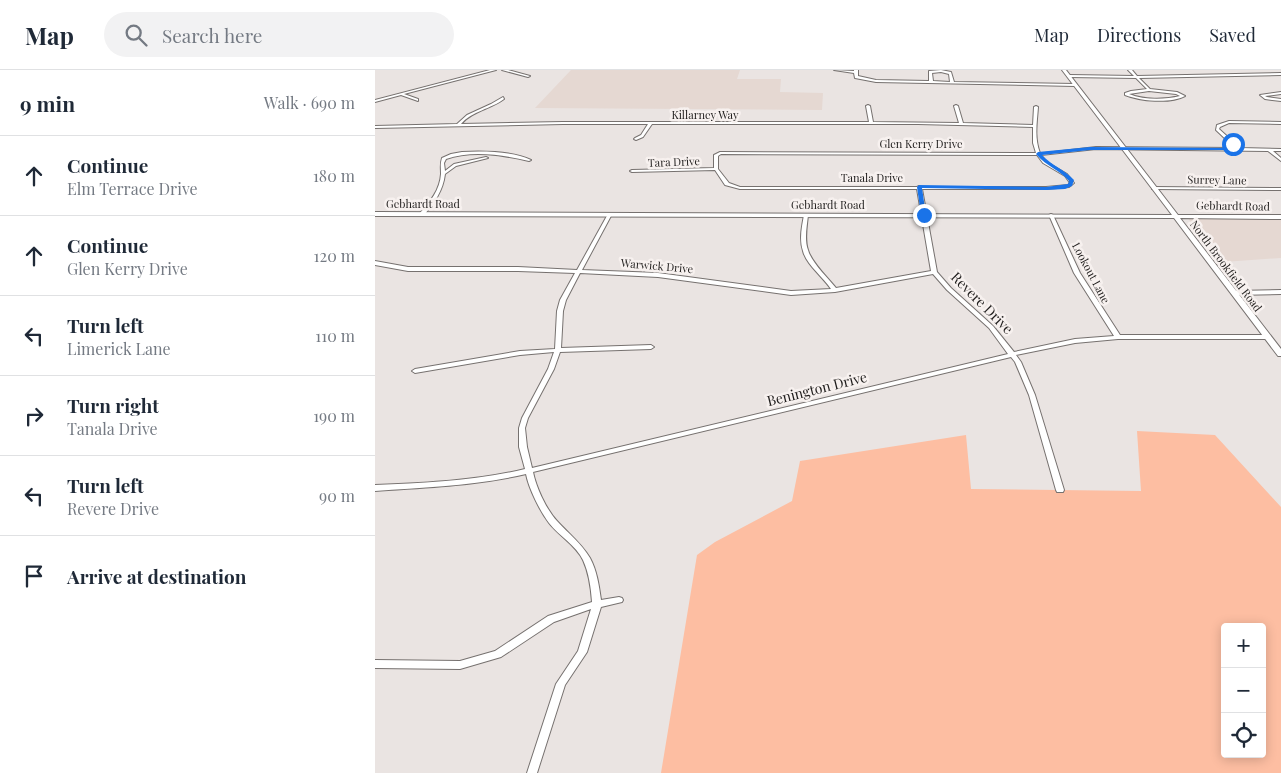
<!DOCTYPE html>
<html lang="en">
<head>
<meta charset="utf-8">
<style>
	:root { --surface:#fff; --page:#f2f2f3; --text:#1f2937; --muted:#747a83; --line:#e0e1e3 }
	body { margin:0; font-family:"Playfair Display",serif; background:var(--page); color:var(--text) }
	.controls { position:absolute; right:15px; bottom:15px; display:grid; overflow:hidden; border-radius:5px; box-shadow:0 2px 12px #0003 }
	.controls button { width:45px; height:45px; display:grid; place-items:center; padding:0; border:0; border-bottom:1px solid var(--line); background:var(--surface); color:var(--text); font:25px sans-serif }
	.stop { position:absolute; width:15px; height:15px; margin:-11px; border:4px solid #1a73e8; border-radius:50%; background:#fff }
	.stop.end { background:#1a73e8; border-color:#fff; box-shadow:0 1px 5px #0008 }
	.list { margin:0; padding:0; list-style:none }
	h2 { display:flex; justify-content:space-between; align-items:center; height:65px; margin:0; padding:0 20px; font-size:21px }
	h2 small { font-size:16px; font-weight:400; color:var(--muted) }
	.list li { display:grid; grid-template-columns:32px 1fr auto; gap:15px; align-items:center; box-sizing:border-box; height:80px; padding:0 20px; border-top:1px solid var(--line) }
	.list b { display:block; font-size:19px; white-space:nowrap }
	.list p { margin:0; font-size:16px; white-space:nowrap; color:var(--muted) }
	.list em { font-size:16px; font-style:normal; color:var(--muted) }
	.icon { flex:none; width:28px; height:28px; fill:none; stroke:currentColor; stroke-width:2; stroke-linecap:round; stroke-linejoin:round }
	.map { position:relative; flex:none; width:906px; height:703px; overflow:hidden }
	header { display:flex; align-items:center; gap:30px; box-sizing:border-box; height:70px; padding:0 25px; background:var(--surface); border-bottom:1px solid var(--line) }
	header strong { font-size:24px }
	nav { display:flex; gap:28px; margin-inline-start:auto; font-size:18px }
	.search { width:350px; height:45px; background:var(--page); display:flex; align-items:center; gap:12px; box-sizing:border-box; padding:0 18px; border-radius:28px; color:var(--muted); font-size:19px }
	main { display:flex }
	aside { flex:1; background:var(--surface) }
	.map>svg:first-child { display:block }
	.built { fill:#e5d8d2 }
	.green { fill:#fdbea2; fill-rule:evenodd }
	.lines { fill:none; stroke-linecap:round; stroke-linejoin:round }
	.minor-casing { stroke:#76716f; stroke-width:2 }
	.tertiary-casing { stroke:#76716f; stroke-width:2 }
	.minor { fill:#fff; fill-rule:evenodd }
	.tertiary { fill:#fff; fill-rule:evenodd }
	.route { fill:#1a73e8 }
	.labels { text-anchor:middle; stroke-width:5; stroke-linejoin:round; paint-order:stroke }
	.far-street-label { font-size:11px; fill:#201e1d; stroke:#f7f1ef }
	.street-label { font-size:14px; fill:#201e1d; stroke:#f7f1ef }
</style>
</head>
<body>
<header>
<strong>Map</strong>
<div class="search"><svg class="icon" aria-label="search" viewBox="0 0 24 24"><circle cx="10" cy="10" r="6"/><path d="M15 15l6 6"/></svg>Search here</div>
<nav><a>Map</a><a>Directions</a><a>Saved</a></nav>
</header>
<main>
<aside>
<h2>9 min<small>Walk · 690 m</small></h2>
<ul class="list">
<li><svg class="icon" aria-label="ahead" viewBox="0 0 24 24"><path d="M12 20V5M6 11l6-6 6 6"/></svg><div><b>Continue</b><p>Elm Terrace Drive</p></div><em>180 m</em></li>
<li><svg class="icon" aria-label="ahead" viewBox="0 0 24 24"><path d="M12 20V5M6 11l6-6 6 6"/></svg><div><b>Continue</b><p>Glen Kerry Drive</p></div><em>120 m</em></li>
<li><svg class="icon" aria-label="left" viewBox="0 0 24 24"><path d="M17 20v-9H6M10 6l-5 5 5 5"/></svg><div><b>Turn left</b><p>Limerick Lane</p></div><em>110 m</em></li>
<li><svg class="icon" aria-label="right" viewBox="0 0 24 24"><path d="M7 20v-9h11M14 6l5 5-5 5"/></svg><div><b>Turn right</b><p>Tanala Drive</p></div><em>190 m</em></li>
<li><svg class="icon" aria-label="left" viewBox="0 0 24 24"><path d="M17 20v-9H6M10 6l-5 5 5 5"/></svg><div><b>Turn left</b><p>Revere Drive</p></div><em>90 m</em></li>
<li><svg class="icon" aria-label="arrive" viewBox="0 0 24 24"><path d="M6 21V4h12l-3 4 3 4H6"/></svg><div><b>Arrive at destination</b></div></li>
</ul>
</aside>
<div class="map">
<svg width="906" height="703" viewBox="0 0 906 703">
	<rect width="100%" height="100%" fill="#eae4e2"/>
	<g class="built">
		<polygon points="196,0 365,0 362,9 406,9 405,22 448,23 447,40 160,38"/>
		<polygon points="813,148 906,148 906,188 848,192 822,162"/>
	</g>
	<path class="green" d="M762,361L840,365L906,437V703H286L322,485L340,472L417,431L425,391L591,365L596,419L766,421ZM850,557H887V684H850Z"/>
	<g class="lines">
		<g class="minor-casing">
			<g id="minor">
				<polygon points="115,0 121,0 29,24 43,29 43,31 26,25 0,32 0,30"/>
				<polygon points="127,0 133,0 155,6 153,7"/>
				<path d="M459,0L479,1V0H483V6L501,10L554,11V1L566,0L576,2L579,12L700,14L702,15L700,16L501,12L480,8L479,3ZM566,2L574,4L575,12L558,11L557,3Z"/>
				<path d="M753,0H757L762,6L906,3V5L764,8L775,19L802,22L810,26C795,34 765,31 750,25V23L756,21L772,19L761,8L694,7L692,6L694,5L759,6ZM774,21L801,24L805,26C789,30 769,30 754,24Z"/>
				<polygon points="906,22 906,24 890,26 892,27 906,29 906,31 890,29 885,25"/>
				<path d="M128,27L129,29C116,39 97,41 86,54L188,52H494L491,36L493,35L495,36L498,52L584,53L579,36L581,35L583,36L588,53L658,55L659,37L661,36L663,37C662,52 659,68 665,83H670L721,77L860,78L841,60L842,55L854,51L906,52V54L854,53L845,57L844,59L865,78L906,79V81H898L906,88V91L893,81L721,79L666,85L670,91L692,104L699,113L694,117L671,119H547L562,202L576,218L618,256L639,282L700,269L739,266L699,203L674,145L676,144L678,145L705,203L745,265H893L896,267L893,269H743L700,273L641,285L646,292L660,325L689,420L688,422H682L681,420L654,325L640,292L636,287L158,402C161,417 171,439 182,451C193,463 207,474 215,488C222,501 224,516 226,530L244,527L247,528L248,530L247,532L226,537L212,582L190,615L162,703H152L181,614L203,581L216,539L179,552L126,587L85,599L0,598V590L85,591L120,581L173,546L217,532C216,518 214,503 208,490C201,475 184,466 174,453C165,441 154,419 151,404C101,416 51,417 0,421V415C50,413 100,411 150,399L144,377V358L147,348L173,299L179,282L145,285L40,303L37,301L40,299L145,281L180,279L182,241L185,230L200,203L143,201H33L0,195V191L33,197H143L202,200L233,144L235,143L237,144L207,200L283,203L416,221L456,219C448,207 431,194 428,181C424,169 427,156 429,145L431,144L433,145C432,156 429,169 433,180C436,192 453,208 461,218L556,201L542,119H365L350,115L340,100L257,102L255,101L257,100L339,98V85L345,82L661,83L658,73V57L543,54H277L268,67L261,70L259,69L260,68L266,65L273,54H188L0,58V56L82,54L92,45L116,34ZM346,84L662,85L668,93L690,106L695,113L693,115L671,117H546L544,116L542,117H365L354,113L343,99V86ZM205,203L283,207L416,225L460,222L558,204L572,220L614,258L633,284L157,398L152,377L150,358L153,348L179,299L185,282L276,279L279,277L276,275L186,278L188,241L191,230Z"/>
				<path d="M87,82C108,81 137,81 156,90L154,91C128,85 97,80 71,89L69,93L70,101L79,94L111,87L113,88L81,96L70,104C68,121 59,133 49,145H45V143C55,132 65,120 66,104C66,98 65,94 67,88L76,84Z"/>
				<polygon points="777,117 906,118 906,120 779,119 777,119"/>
				<polygon points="906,220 906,224 859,225 856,223 859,221"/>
			</g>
		</g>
		<g class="tertiary-casing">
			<polygon id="tertiary" points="687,0 691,0 803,145 906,145 906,149 805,148 906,279 906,286 903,286 799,148 0,146 0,142 797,145"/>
		</g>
		<use href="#minor" class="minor"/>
		<use href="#tertiary" class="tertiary"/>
	</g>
	<path class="route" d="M858,73L865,80H715L667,85C676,95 690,100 699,110L697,116L690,119L671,120L547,118L551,145L549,147L546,145L542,117L544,115L671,117L693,114L694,111C685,100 672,97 661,84L663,82L715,77L860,78L856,74Z"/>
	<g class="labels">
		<g class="far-street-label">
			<text x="330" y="49">Killarney Way</text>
			<text x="546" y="78">Glen Kerry Drive</text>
			<text transform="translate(299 92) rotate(-2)" y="4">Tara Drive</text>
			<text x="497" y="112">Tanala Drive</text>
			<text transform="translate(842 110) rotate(1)" y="4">Surrey Lane</text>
			<text x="48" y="138">Gebhardt Road</text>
			<text x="453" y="139">Gebhardt Road</text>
			<text transform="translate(858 136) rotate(1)" y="4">Gebhardt Road</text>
			<text transform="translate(282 196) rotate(5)" y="4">Warwick Drive</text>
			<text transform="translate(851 196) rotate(53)" y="4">North Brookfield Road</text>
			<text transform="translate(716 203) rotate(62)" y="4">Lookout Lane</text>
		</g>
		<g class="street-label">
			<text transform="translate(607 233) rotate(45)" y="5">Revere Drive</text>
			<text transform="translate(442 319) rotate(-14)" y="5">Benington Drive</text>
		</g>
	</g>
</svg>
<div class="controls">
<button>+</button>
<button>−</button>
<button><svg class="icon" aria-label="locate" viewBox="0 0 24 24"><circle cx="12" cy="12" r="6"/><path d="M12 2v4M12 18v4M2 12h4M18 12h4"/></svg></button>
</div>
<div class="stop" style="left:858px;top:74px"></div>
<div class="stop end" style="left:549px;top:145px"></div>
</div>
</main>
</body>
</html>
